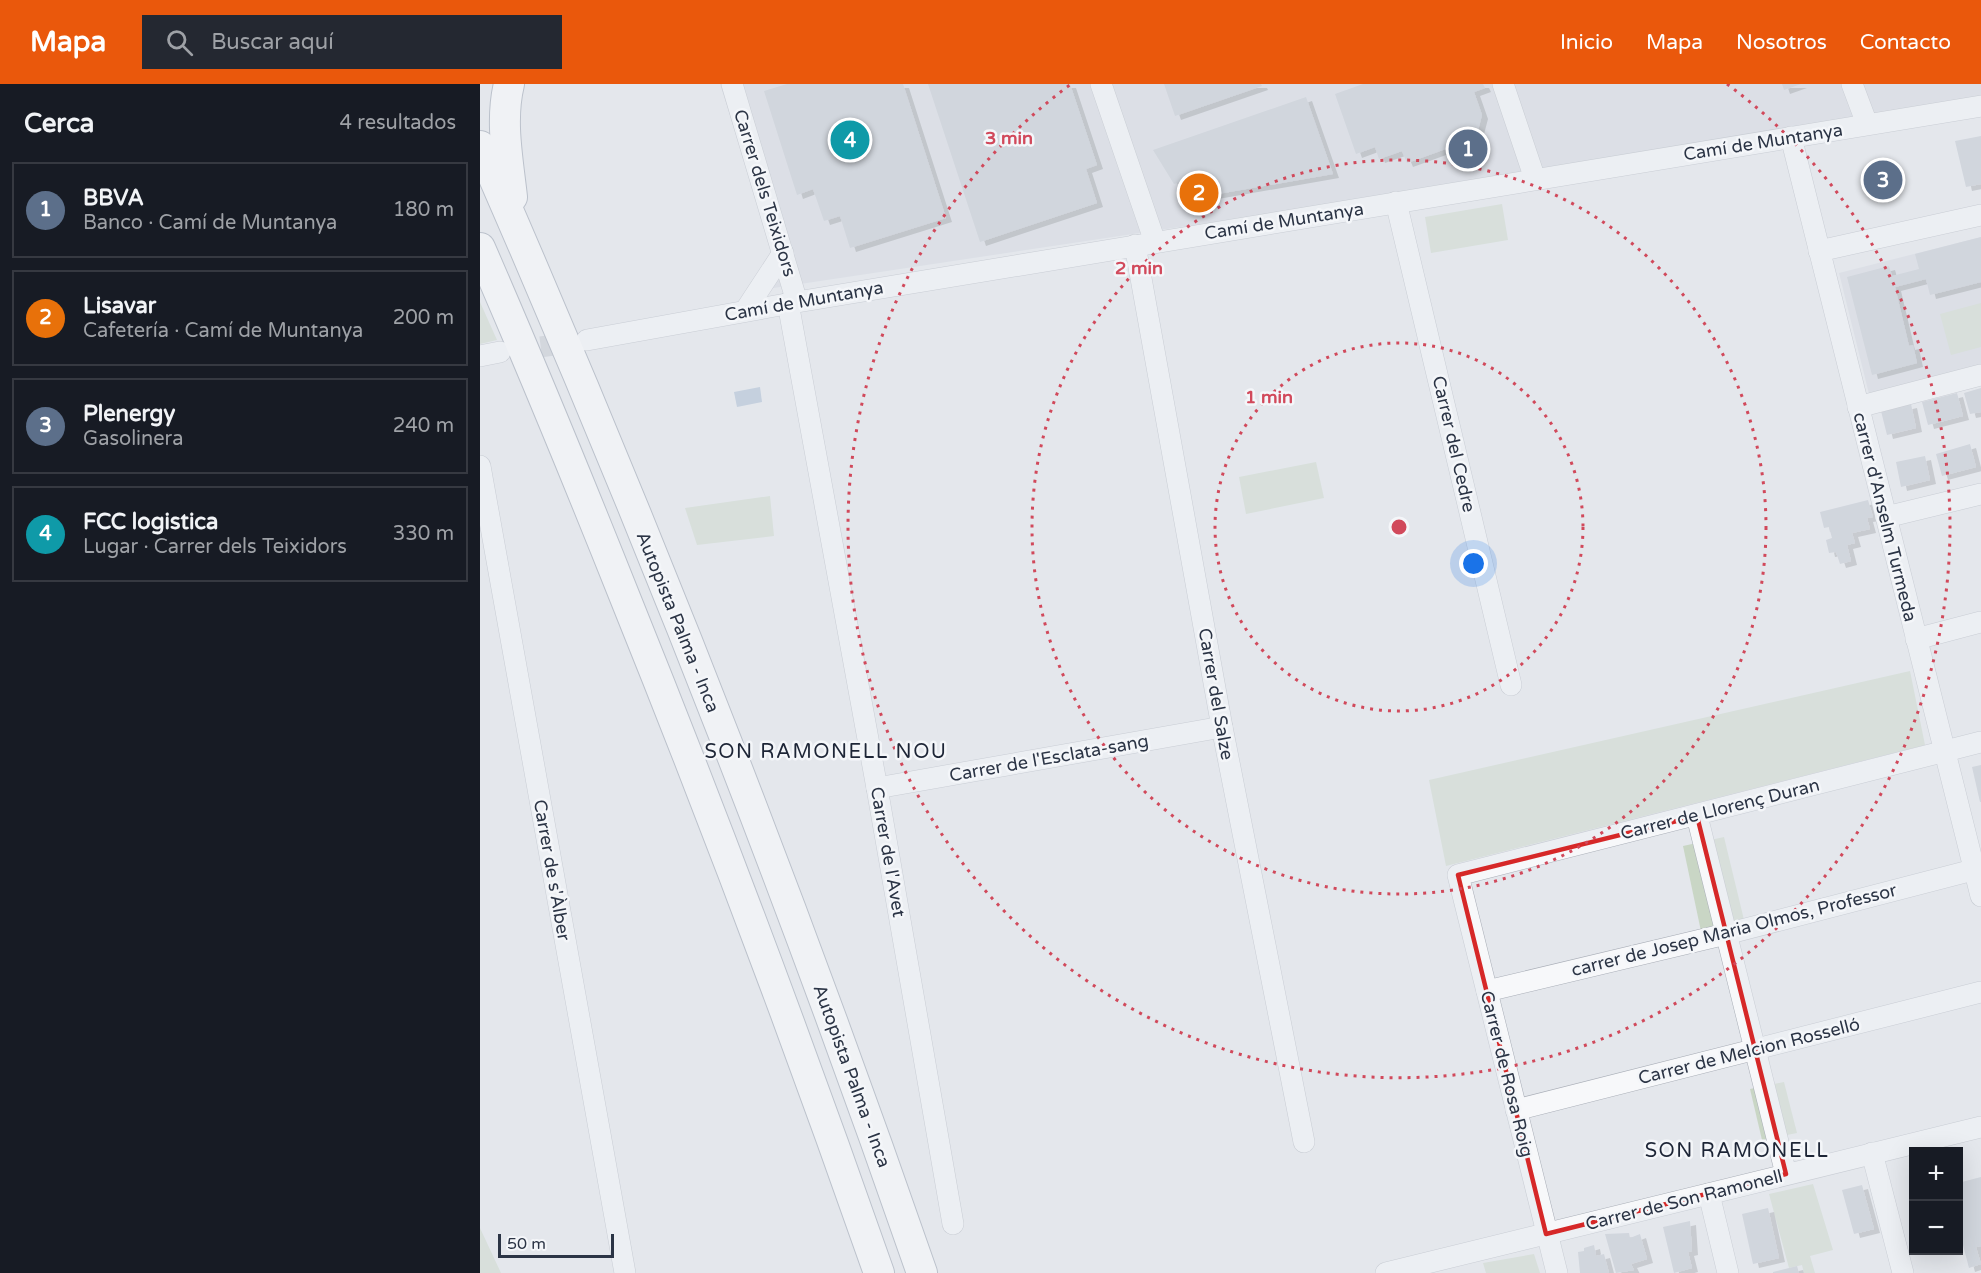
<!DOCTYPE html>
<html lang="es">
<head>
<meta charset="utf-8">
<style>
	:root { --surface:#171b24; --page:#242831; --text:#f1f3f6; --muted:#9ea1a6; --line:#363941; --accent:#ea580c }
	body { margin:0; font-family:"Varela Round",sans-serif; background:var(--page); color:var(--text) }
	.controls { position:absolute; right:18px; bottom:18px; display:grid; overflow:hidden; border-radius:0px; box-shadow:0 6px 24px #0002 }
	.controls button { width:54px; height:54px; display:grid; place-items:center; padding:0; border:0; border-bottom:2px solid var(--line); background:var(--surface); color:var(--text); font:30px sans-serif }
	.scale { position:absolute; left:18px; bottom:15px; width:116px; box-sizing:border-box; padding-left:6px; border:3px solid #2b3445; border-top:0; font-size:16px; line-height:21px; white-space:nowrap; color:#2b3445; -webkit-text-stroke:4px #f4f6f9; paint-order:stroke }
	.you { position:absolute; left:994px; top:480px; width:21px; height:21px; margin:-15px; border:4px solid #fff; border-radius:50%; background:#1a73e8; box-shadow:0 0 0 9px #1a73e833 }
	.badge { display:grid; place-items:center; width:39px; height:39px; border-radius:50%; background:var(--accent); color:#fff; font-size:20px; font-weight:700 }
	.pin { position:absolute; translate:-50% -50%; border:3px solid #fff; box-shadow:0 2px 6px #0006 }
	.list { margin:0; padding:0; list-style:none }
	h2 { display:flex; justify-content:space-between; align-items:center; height:78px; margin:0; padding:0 24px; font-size:26px }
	h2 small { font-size:20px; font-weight:400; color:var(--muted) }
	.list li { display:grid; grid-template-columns:39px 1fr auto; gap:18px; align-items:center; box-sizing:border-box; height:96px; margin:0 12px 12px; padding:0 12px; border:2px solid var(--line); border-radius:0px }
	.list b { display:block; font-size:22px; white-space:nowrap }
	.list p { margin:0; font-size:20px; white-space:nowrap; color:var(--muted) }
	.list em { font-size:20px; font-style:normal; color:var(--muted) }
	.icon { flex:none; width:33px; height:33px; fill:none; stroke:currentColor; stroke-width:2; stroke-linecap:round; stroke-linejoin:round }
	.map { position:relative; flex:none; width:1501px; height:1189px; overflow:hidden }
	header { display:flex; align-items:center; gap:36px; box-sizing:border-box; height:84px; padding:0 30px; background:var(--accent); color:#fff }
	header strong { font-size:28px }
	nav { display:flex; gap:33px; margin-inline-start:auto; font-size:21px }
	.search { width:420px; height:54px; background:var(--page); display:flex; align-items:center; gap:15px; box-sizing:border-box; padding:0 21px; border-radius:0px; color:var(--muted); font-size:22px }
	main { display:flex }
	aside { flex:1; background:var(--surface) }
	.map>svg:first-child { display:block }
	.built { fill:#d2d6de }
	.green { fill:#c9d6c5 }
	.water { fill:#9fb4cc }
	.building { fill:#bbc0ca; filter:url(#shadow) }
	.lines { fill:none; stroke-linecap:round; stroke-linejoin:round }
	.minor-tunnel { stroke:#bfc3cb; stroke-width:21; stroke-dasharray:21 10; stroke-linecap:butt }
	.minor-casing { stroke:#a9aeb7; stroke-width:22 }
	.highway-casing { stroke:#8b94a3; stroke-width:32 }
	.minor { stroke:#f7f8fa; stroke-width:21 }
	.highway { stroke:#fff; stroke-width:30 }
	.marked { fill:none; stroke:#d62828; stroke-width:4.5; stroke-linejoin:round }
	.ring { fill:none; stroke:#d1495b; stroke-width:3; stroke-dasharray:3 6 }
	.labels { text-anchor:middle; stroke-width:5; stroke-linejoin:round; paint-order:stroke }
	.street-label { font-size:18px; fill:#2b3445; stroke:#f4f6f9 }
	.neighbourhood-label { font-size:20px; letter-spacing:1.5px; fill:#1d2536; stroke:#f4f6f9 }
	.centre { fill:#d1495b; stroke:#f4f6f9; stroke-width:3 }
	.ring-label { font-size:18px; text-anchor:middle; font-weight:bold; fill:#d1495b; stroke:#f4f6f9; stroke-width:5; stroke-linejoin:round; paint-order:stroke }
</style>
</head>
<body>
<header>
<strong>Mapa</strong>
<div class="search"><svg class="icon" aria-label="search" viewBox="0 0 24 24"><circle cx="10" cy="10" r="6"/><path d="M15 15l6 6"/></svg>Buscar aquí</div>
<nav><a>Inicio</a><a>Mapa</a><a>Nosotros</a><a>Contacto</a></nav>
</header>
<main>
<aside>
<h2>Cerca<small>4 resultados</small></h2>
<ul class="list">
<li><span class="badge" style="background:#5c6f8a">1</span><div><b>BBVA</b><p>Banco · Camí de Muntanya</p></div><em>180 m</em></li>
<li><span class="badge" style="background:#e8710a">2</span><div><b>Lisavar</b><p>Cafetería · Camí de Muntanya</p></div><em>200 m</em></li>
<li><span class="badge" style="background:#5c6f8a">3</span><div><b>Plenergy</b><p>Gasolinera</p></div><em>240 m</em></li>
<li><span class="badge" style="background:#0f9aa8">4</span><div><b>FCC logistica</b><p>Lugar · Carrer dels Teixidors</p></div><em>330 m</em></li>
</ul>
</aside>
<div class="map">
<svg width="1501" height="1189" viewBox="0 0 1501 1189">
	<defs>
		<filter id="shadow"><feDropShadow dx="6" dy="4" stdDeviation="0" flood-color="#0004"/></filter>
	</defs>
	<rect width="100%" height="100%" fill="#e4e7ec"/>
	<g class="built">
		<polygon points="240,0 1501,0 1501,18 907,112 273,207 292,165"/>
		<polygon points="1501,153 1501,282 1389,310 1359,189"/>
	</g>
	<g class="green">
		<polygon points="1022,120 1028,156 951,169 945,133"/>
		<polygon points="0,218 17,256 0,260"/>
		<polygon points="1501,219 1501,263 1471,271 1460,230"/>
		<polygon points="836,378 844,414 766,430 759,393"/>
		<polygon points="290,412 294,452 217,461 205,424"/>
		<polygon points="1430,587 1445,661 966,782 949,696"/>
		<polygon points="1244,753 1265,840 1222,852 1203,762"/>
		<polygon points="1304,998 1317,1049 1282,1056 1270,1005"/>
		<polygon points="1333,1100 1353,1166 1330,1172 1335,1189 1324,1189 1322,1181 1309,1184 1289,1110"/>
		<polygon points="0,1144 21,1189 0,1189"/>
		<polygon points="1054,1170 1060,1189 1006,1189 1003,1179"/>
	</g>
	<polygon class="water" points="280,303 282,318 257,323 254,308"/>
	<g class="building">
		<polygon points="307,0 423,0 466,134 370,164 360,132 344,137 333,105 317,111 284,7"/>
		<polygon points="448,0 590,0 617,81 606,85 617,119 500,158"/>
		<polygon points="684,0 781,0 782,2 695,32"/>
		<polygon points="883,0 1003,0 1005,4 994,8 1002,31 996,54 927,79 922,67 899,75 895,63 876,70 855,10"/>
		<polygon points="1302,0 1321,0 1304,6"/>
		<polygon points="826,13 853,90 715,114 707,96 694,100 673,66"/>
		<polygon points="1501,52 1501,100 1486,103 1475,57"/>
		<polygon points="1501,153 1501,198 1450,211 1446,195 1415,203 1429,262 1433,261 1437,279 1392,291 1367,193 1409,182 1412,192 1439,185 1435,170"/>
		<polygon points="1501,304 1501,328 1490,330 1484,309"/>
		<polygon points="1477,309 1483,332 1448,341 1442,318"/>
		<polygon points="1431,320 1436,344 1407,351 1401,327"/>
		<polygon points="1490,360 1496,383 1462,392 1456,370"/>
		<polygon points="1445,372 1450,396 1421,403 1416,378"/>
		<polygon points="1388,416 1393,433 1387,434 1390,445 1372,449 1375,459 1367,461 1371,477 1360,480 1356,468 1349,469 1346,456 1352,454 1349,443 1344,444 1340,428"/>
		<polygon points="1501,681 1501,718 1500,718 1492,683"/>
		<polygon points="1501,1093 1501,1162 1496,1163 1501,1180 1489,1184 1478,1142 1478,1099"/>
		<polygon points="1382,1101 1394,1145 1374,1150 1362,1106"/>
		<polygon points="1288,1124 1299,1174 1273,1180 1262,1130"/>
		<polygon points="1210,1137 1212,1167 1208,1168 1212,1184 1194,1189 1183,1143"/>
		<polygon points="1149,1149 1150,1154 1160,1150 1167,1175 1151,1180 1154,1186 1136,1189 1125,1150"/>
		<polygon points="1114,1161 1116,1172 1124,1170 1129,1189 1100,1189 1098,1168 1104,1167 1104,1164"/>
		<polygon points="1317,1182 1319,1189 1293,1189 1293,1188"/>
	</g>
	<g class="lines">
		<polyline class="minor-tunnel" points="30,267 97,258"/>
		<g class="minor-casing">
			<g id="minor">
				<polyline points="252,0 317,218"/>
				<polyline points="621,0 675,158"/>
				<polyline points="1023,0 1055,95"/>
				<polyline points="1372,0 1387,40"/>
				<polyline points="1311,53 1501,812"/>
				<polyline points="916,118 1031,601"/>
				<polyline points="655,161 742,643 824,1058"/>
				<polyline points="1339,167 1501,131"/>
				<polyline points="308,219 397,704 473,1140"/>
				<polyline points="265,227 303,169"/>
				<polyline points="107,256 317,218 1501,22"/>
				<polyline points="0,272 20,268"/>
				<polyline points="1378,323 1501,291"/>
				<polyline points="0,382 145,1189"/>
				<polyline points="1406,433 1501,410"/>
				<polyline points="1436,555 1501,538"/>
				<polyline points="397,704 742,643"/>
				<polyline points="1217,732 1306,1090"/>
				<polyline points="1007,907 1246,850 1501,784"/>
				<polyline points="1036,1026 1501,908"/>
				<polyline points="1392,1069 1423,1189"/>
				<polyline points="1229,1110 1248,1189"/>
				<polyline points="906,1189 1501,1043"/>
				<polyline points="1077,1189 978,791 1501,658"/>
			</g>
		</g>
		<g class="highway-casing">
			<g id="highway">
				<path d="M29,0C20,37 28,76 32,113"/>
				<path d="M0,62C162,431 310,808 442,1189"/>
				<path d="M0,164C51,281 99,398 146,516C236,739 320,963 399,1189"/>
			</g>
		</g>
		<use href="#minor" class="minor"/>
		<use href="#highway" class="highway"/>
	</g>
	<path d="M0 0H1501V1189H0ZM1217,732L1306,1090L1066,1150L978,791Z" fill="#e4e7ec" fill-opacity=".55" fill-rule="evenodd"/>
	<path class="marked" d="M1217,732L1306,1090L1066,1150L978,791Z"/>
	<g class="ring">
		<circle cx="919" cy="443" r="184"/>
		<circle cx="919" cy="443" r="367"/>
		<path d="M1247 0A551 551 0 1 1 591 0"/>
	</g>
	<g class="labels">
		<g class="street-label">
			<text transform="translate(1283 58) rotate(-9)" y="6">Camí de Muntanya</text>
			<text transform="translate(285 109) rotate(73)" y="6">Carrer dels Teixidors</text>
			<text transform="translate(804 137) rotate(-9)" y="6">Camí de Muntanya</text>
			<text transform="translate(324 217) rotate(-10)" y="6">Camí de Muntanya</text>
			<text transform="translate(974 360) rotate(77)" y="6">Carrer del Cedre</text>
			<text transform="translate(1405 433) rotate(76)" y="6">carrer d'Anselm Turmeda</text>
			<text transform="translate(198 538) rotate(68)" y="6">Autopista Palma - Inca</text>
			<text transform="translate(736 610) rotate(80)" y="6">Carrer del Salze</text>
			<text transform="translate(569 674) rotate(-10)" y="6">Carrer de l'Esclata-sang</text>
			<text transform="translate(1240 725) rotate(-14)" y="6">Carrer de Llorenç Duran</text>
			<text transform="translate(408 768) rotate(80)" y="6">Carrer de l'Avet</text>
			<text transform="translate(72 786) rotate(80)" y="6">Carrer de s'Àlber</text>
			<text transform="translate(1254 846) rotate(-14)" y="6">carrer de Josep Maria Olmos, Professor</text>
			<text transform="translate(1269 967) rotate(-14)" y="6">Carrer de Melcion Rosselló</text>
			<text transform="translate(1027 990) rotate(76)" y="6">Carrer de Rosa Roig</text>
			<text transform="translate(372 992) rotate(70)" y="6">Autopista Palma - Inca</text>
			<text transform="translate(1204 1116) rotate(-14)" y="6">Carrer de Son Ramonell</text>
		</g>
		<g class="neighbourhood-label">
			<text x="346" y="674">SON RAMONELL NOU</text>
			<text x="1257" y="1073">SON RAMONELL</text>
		</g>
	</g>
	<circle cx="919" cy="443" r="9" class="centre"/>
	<g class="ring-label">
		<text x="529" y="60">3 min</text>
		<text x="659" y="190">2 min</text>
		<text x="789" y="319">1 min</text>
	</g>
</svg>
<div class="controls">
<button>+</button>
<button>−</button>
</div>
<div class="scale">50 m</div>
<div class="you"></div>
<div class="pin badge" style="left:988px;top:65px;background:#5c6f8a">1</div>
<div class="pin badge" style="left:719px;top:109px;background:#e8710a">2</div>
<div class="pin badge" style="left:1403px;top:96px;background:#5c6f8a">3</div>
<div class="pin badge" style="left:370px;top:56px;background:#0f9aa8">4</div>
</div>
</main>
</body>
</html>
